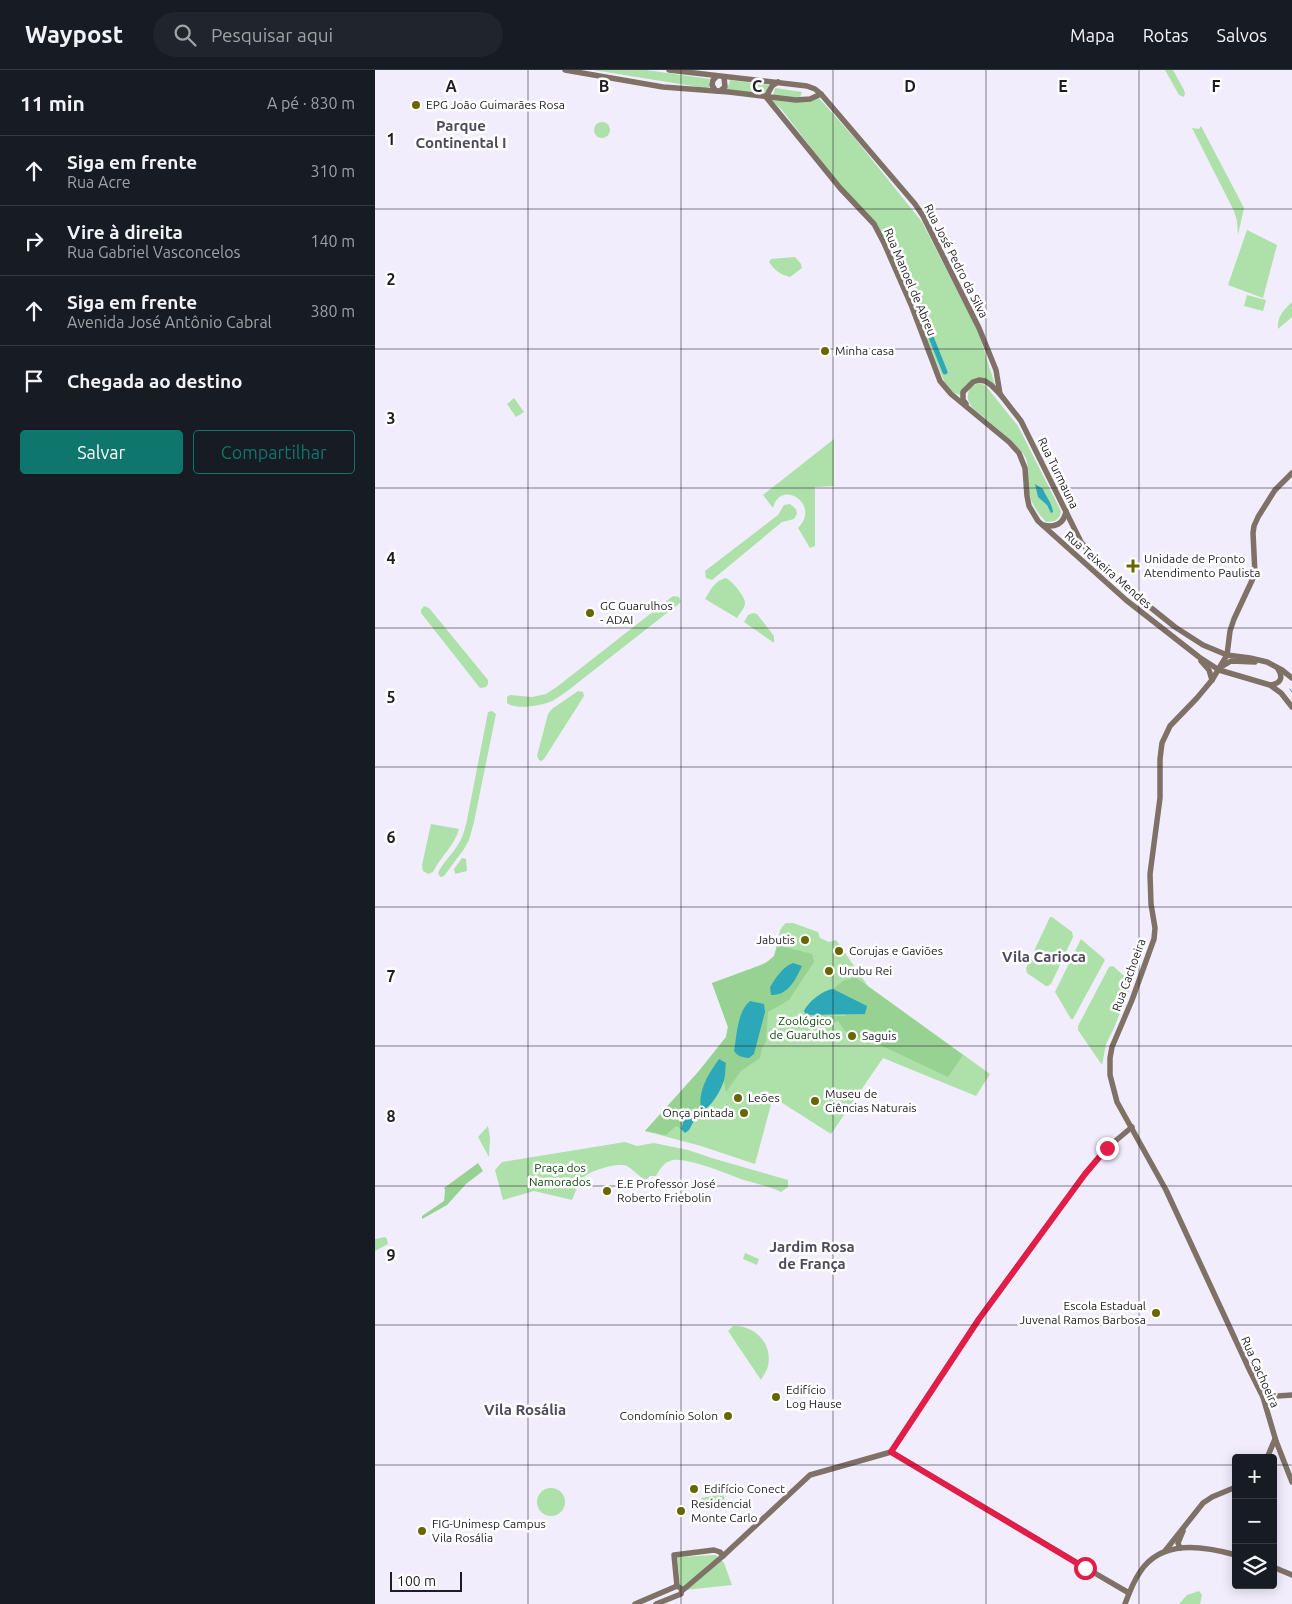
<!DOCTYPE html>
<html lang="pt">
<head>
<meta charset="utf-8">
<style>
	:root { --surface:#171b24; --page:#20242c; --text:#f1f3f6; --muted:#9ea1a6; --line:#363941; --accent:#0f766e }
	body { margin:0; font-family:Ubuntu,sans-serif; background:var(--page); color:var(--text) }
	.controls { position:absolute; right:15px; bottom:15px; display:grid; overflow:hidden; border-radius:5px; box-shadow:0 2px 12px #0003 }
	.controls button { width:45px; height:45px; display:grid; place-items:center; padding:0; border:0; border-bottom:1px solid var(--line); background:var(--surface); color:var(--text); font:25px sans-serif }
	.scale { position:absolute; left:15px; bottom:12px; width:72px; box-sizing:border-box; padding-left:5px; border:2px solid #1e1c25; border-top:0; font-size:14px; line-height:18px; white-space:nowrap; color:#1e1c25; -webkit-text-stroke:4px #fff; paint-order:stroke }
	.stop { position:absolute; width:15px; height:15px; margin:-11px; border:4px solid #e11d48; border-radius:50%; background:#fff }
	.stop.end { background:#e11d48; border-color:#fff; box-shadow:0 1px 5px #0008 }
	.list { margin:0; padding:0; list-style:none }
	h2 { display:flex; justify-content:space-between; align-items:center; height:65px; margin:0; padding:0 20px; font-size:21px }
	h2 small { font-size:16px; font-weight:400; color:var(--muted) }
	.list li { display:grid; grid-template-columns:32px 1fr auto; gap:15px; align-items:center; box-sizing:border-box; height:70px; padding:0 20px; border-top:1px solid var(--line) }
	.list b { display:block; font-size:19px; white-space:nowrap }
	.list p { margin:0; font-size:16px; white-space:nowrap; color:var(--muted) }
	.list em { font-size:16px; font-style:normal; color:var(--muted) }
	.actions { display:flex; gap:10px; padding:15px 20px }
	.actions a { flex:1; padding:11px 0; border:1px solid var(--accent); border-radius:5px; text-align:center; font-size:18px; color:var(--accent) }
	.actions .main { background:var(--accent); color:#fff }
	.icon { flex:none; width:28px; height:28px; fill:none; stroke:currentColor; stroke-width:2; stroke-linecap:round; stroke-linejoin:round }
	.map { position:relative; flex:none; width:917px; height:1534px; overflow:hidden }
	header { display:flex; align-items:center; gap:30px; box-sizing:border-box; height:70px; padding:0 25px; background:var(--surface); border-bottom:1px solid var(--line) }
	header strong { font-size:24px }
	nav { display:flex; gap:28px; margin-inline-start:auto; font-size:18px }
	.search { width:350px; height:45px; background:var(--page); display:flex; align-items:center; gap:12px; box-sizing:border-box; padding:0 18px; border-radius:28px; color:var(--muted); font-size:19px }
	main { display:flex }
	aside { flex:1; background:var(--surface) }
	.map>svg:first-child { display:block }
	.green { fill:#ade1a9 }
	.forest { fill:#98d293 }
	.water { fill:#2da8b9 }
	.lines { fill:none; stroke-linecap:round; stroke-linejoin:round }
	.stream { stroke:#2da8b9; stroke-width:1 }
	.canal { stroke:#2da8b9; stroke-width:5 }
	.secondary { stroke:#7f7166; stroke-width:5.5 }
	.route { stroke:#e11d48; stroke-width:6 }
	.grid { fill:none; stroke:#1e1c25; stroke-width:1; stroke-opacity:0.55 }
	.poi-dot { fill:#676700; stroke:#fff; stroke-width:2 }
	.labels { text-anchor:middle; stroke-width:5; stroke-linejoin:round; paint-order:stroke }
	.poi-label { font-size:12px; fill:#1e1c25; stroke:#fff; text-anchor:start }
	.street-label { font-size:12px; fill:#1e1c25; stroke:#fff }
	.park-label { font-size:12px; fill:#0c480b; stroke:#fff }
	.quarter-label { font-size:15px; font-weight:bold; fill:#4e495e; stroke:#fff }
	.grid-label { font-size:16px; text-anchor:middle; font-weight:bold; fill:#1e1c25; stroke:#fff; stroke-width:5; stroke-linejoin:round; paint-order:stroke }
</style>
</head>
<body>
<header>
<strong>Waypost</strong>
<div class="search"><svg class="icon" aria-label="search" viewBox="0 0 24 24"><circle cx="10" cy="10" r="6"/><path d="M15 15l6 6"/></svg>Pesquisar aqui</div>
<nav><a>Mapa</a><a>Rotas</a><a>Salvos</a></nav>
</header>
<main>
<aside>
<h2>11 min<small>A pé · 830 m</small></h2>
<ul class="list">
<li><svg class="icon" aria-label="ahead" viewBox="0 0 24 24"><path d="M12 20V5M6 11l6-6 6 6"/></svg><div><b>Siga em frente</b><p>Rua Acre</p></div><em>310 m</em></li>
<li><svg class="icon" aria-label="right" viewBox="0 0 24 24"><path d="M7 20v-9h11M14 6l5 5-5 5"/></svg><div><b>Vire à direita</b><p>Rua Gabriel Vasconcelos</p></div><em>140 m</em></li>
<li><svg class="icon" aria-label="ahead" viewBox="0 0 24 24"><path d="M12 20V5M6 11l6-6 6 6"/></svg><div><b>Siga em frente</b><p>Avenida José Antônio Cabral</p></div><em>380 m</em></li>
<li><svg class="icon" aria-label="arrive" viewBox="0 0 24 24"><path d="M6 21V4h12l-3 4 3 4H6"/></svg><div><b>Chegada ao destino</b></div></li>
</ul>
<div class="actions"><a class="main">Salvar</a><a>Compartilhar</a></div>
</aside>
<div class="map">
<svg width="917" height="1534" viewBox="0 0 917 1534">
	<rect width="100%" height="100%" fill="#f1edfd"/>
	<g class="green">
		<polygon points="218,0 271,0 335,9 334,17 330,18"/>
		<polygon points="790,0 798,0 809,20 810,23 809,27 804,25"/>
		<polygon points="355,10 394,15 391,25 352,20"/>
		<polygon points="400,18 427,22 425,28 398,26"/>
		<polygon points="444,28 482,71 547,152 603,261 620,315 610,310 591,315 585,325 579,323 570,313 508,166 460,109 407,40 395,29"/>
		<polygon points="85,30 106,34 106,37 84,40"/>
		<circle cx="227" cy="60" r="8"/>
		<polygon points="826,56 869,138 863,165 862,151 859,141 817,58 824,59"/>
		<polygon points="872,160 902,175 888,228 853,215"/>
		<path d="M420,187L426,194L427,198L415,207C406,205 399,200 394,192L396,189Z"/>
		<polygon points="872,225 891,230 888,241 869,236"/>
		<path d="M917,232V247L903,259C902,247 908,240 917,232Z"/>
		<path d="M604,313L610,315L643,356L686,441L685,446L680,451L671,452C663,443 656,434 654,422C651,409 657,392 646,381C636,370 624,360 612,350C607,345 598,340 595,334C591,328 593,322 596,316Z"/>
		<polygon points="139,328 149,342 141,347 132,334"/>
		<path d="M459,369V416L440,417V476L435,478L423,458C447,434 405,408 398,438L388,425Z"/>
		<polygon points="415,434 421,439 422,444 419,449 407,452 337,510 331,508 330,501 403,445 409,435"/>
		<path d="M351,508C357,511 371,527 370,534C369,539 364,544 362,548L330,529C335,521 340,510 351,508Z"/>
		<path d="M298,526L304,527L306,532L191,622C186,625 181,629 177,631C166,636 141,640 132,633V627L135,625L157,627L171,624L183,616Z"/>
		<polygon points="49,536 54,538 113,610 113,614 111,617 105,618 46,543 46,540"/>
		<polygon points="378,543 382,544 399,566 399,573 369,552 373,545"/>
		<polygon points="203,621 208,622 209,626 169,689 166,691 164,690 162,686 173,644 177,639"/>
		<path d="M117,641L121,644L99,752L94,770L89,779L69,806L65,807L63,803C68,792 78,784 84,773C88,767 90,758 92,750L113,642Z"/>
		<path d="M56,754L84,759C80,775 65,787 58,802L53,804L48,801L47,795Z"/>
		<polygon points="87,788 91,789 92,801 80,804 79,799"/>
		<polygon points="675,847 677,847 697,862 698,867 676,914 673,916 671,916 652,903 651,898"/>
		<path d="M411,853H418L443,862L445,868L454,872L461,870L493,916L615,1004L601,1026L508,988L456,1064L398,1027L380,1094L326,1076L270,1061L324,1001L351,967L353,957L337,913C351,908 392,896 399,886C405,875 401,860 411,853Z"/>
		<polygon points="706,869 727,887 730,890 698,949 696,949 680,922"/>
		<polygon points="738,896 757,913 739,958 731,974 727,995 703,960 703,956 734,897"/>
		<polygon points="113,1056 115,1068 114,1087 103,1067"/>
		<path d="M250,1072L262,1076L279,1073L313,1080L340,1089L413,1110V1117L406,1122C394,1116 382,1114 369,1110C353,1104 312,1087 298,1090C289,1092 285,1099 281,1106H275L270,1111C265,1106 258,1100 252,1096C243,1092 218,1100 210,1106C204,1111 200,1123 197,1130L159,1121L128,1130L120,1100L127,1092Z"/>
		<polygon points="10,1167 12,1169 13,1174 0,1181 0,1169"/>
		<polygon points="370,1183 384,1189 382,1195 368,1189"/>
		<path d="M358,1256C379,1255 398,1273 393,1296C392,1301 388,1306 386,1310L353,1261Z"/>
		<polygon points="343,1415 345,1425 349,1425 350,1433 327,1437 326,1428 338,1426 337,1416"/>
		<circle cx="176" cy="1432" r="14"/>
		<polygon points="341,1485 349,1493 357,1515 310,1520 305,1516 302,1487"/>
		<polygon points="824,1521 827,1525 825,1534 804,1534 812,1525"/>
	</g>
	<g class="forest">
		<polygon points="402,875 437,884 439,892 414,930 393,942 391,972 387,978 385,988 366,1001 351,1022 349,1012 351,993 326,1037 329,1040 318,1046 313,1044 311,1044 306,1059 301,1056 291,1065 270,1061 324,1001 351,967 353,957 337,913 391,893 399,886"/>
		<polygon points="480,907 588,985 573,1007 486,966 485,968 470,961 463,951 457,954 428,947 431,945 470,946 468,925 458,919 468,911"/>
		<polygon points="103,1093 108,1101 91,1114 72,1135 47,1149 47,1146 69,1131 70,1120 69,1118"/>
	</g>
	<g class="water">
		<path d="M660,414L668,419C671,427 677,433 678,442L676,443L672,435L663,427Z"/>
		<path d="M418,893L427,896C421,909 413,926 396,925L395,917C401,908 407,897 418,893Z"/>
		<path d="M458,919L492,936L490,944L431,945L429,941C433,932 448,920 458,919Z"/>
		<path d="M375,931L389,934L390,942L379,984L374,988C369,988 362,986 359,981C362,965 362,942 375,931Z"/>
		<path d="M344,989L351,993C350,999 351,1007 348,1013C345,1022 337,1035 329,1040L326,1037C323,1020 334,1003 344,989Z"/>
		<path d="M311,1044C315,1043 318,1046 320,1049L314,1060L310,1063L306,1059Z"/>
	</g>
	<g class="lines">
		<polyline class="stream" points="915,619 917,622"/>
		<polyline class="canal" points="534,215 546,242 570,302"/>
		<g class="secondary">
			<polyline points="190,0 288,17 354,22 421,30 435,29 446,24"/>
			<polyline points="294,0 432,16 440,19 446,24 540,134 548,146 604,258 621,300 625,324"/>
			<polyline points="342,6 338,10 337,15 340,20 342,21"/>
			<polyline points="403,12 397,16 391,27 465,118 499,154 509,173 537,237 565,311 576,324 634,372 644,383 650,398 652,426 654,436 663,451 751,530 824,587 844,600 895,615 906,623 917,637"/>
			<polyline points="345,21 350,17 349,7"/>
			<polyline points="591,334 588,330 588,322 598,312 604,310 610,311 616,315 625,324 646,351 706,472 722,491 765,529 800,557 828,575 852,585 875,588 892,592 907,600 917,608"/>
			<polyline points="917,403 900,420 883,447 879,456 878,463 880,504 859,549 855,561 852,585 837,610 822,628 795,656 787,673 785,689 785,728 775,804 776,834 780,858 779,869 757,930 737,977 735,988 735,1005 742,1032 791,1120 875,1301 888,1327 901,1371 917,1412"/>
			<path d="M668,455C680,458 689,454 691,441"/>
			<polyline points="826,591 834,600 837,610"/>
			<polyline points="846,597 856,591 880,592"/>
			<path d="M895,615C905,614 909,608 903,599"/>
			<polyline points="888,1327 917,1325"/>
			<polyline points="516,1382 711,1498 754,1523"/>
			<polyline points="892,1388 900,1369"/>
			<polyline points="805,1478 803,1473 808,1461"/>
			<polyline points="790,1481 828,1433 837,1427 861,1417"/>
			<polyline points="898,1497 917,1505"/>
			<polyline points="302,1516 299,1485 339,1480 345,1482 348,1486"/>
			<polyline points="308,1520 348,1486 435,1405 516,1382 604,1249 710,1104 732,1078 757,1057"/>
			<polyline points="260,1534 302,1516 307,1519 306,1524 281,1534"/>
			<path d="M750,1534C754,1523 758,1512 765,1502C786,1469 828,1476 861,1485"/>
		</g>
	</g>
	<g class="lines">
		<polyline class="route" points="710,1498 516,1382 604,1249 710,1104 732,1078"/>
	</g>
	<path class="grid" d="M153,0V1534M306,0V1534M458,0V1534M611,0V1534M764,0V1534M0,139H917M0,279H917M0,418H917M0,558H917M0,697H917M0,837H917M0,976H917M0,1116H917M0,1255H917M0,1395H861M898,1395H917"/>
	<g class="poi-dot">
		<circle cx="41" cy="35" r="5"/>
		<circle cx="450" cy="281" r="5"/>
		<path d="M755.5 488.5h5v5h5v5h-5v5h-5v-5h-5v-5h5z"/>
		<circle cx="215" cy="543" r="5"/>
		<circle cx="430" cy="870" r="5"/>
		<circle cx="464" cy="881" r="5"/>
		<circle cx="454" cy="901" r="5"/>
		<circle cx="477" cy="966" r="5"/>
		<circle cx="363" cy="1028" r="5"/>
		<circle cx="440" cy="1031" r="5"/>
		<circle cx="369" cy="1043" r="5"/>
		<circle cx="232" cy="1121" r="5"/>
		<circle cx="781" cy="1243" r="5"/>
		<circle cx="401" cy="1327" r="5"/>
		<circle cx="353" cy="1346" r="5"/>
		<circle cx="319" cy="1419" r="5"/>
		<circle cx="306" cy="1441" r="5"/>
		<circle cx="47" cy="1461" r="5"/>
	</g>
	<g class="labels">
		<g class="poi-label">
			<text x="51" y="39">EPG João Guimarães Rosa</text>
			<text x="460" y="285">Minha casa</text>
			<text x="769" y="493">Unidade de Pronto<tspan x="769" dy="14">Atendimento Paulista</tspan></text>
			<text x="225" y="540">GC Guarulhos<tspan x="225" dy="14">- ADAI</tspan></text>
			<text x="420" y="874" text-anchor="end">Jabutis</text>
			<text x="474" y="885">Corujas e Gaviões</text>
			<text x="464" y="905">Urubu Rei</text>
			<text x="487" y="970">Saguis</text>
			<text x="450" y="1028">Museu de<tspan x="450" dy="14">Ciências Naturais</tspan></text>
			<text x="373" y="1032">Leões</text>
			<text x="359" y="1047" text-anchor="end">Onça pintada</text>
			<text x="242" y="1118">E.E Professor José<tspan x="242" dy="14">Roberto Friebolin</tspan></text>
			<text x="771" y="1240" text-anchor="end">Escola Estadual<tspan x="771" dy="14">Juvenal Ramos Barbosa</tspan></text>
			<text x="411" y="1324">Edifício<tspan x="411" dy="14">Log Hause</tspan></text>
			<text x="343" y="1350" text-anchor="end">Condomínio Solon</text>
			<text x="329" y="1423">Edifício Conect</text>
			<text x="316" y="1438">Residencial<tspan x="316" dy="14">Monte Carlo</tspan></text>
			<text x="57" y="1458">FIG-Unimesp Campus<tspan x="57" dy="14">Vila Rosália</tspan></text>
		</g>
		<g class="street-label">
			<text transform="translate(581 191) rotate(63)" y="4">Rua José Pedro da Silva</text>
			<text transform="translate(535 212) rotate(67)" y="4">Rua Manoel de Abreu</text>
			<text transform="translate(683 403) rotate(64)" y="4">Rua Turmauna</text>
			<text transform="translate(733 500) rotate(41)" y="4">Rua Teixeira Mendes</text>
			<text transform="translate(754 905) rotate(-70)" y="4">Rua Cachoeira</text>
			<text transform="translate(885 1302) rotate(66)" y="4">Rua Cachoeira</text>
		</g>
		<g class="park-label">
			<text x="430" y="955">Zoológico<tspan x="430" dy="14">de Guarulhos</tspan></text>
			<text x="185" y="1102">Praça dos<tspan x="185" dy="14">Namorados</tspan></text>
		</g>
		<g class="quarter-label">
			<text x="86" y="61">Parque<tspan x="86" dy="17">Continental I</tspan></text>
			<text x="669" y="892">Vila Carioca</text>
			<text x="437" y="1182">Jardim Rosa<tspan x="437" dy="17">de França</tspan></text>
			<text x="150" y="1345">Vila Rosália</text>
		</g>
	</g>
	<g class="grid-label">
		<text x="76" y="22">A</text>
		<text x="229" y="22">B</text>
		<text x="382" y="22">C</text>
		<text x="535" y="22">D</text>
		<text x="688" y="22">E</text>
		<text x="841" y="22">F</text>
		<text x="16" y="75">1</text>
		<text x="16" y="215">2</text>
		<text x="16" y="354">3</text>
		<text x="16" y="494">4</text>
		<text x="16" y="633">5</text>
		<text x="16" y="773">6</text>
		<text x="16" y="912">7</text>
		<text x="16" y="1052">8</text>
		<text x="16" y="1191">9</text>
	</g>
</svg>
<div class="controls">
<button>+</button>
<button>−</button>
<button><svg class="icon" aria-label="layers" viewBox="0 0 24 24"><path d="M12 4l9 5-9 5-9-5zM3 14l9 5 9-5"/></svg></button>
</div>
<div class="scale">100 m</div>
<div class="stop" style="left:710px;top:1498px"></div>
<div class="stop end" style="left:732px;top:1078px"></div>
</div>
</main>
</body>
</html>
